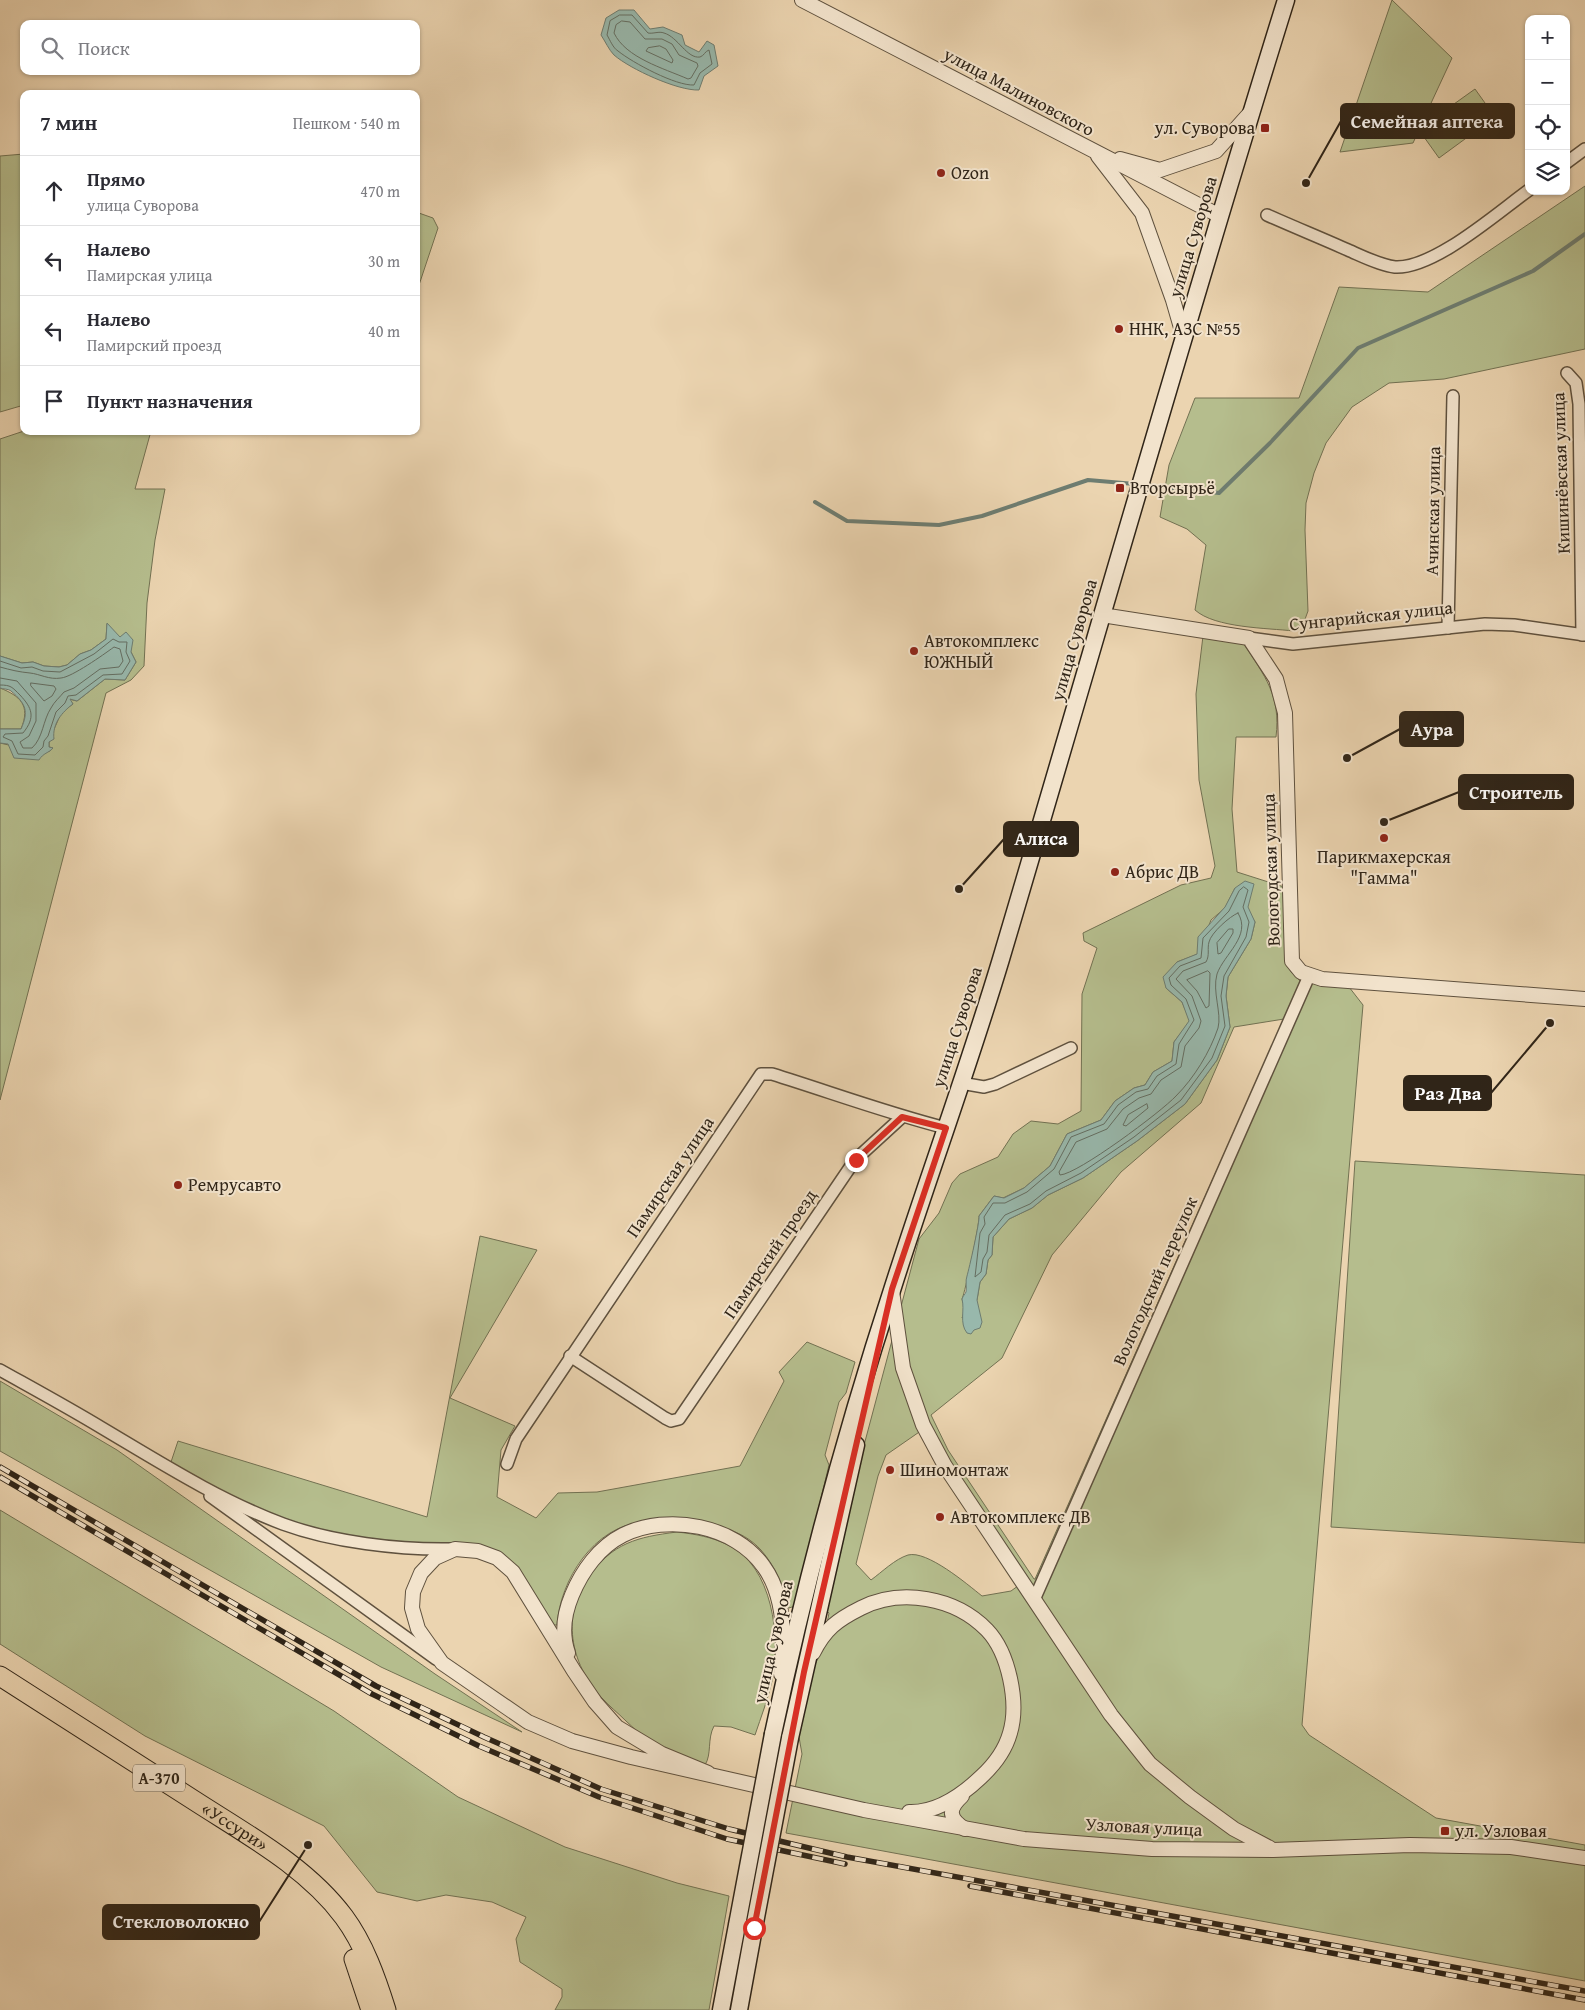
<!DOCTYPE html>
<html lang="ru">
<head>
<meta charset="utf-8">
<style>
	:root { --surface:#fff; --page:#f7f7f7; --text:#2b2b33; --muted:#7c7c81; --line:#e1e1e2 }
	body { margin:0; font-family:"Gentium Book Plus",serif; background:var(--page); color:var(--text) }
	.controls { position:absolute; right:15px; top:15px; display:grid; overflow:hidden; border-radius:10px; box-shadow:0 1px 4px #0004 }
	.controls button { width:45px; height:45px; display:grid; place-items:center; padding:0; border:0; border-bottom:1px solid var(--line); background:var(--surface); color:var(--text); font:25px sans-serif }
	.stop { position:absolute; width:15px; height:15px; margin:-11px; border:4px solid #d93025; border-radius:50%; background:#fff }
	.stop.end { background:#d93025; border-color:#fff; box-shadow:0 1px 5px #0008 }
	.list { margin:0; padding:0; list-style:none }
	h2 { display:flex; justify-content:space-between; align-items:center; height:65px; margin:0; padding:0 20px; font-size:21px }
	h2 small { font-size:16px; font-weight:400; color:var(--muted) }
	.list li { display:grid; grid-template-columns:32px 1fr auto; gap:15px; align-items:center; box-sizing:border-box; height:70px; padding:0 20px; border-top:1px solid var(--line) }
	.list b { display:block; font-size:19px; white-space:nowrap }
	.list p { margin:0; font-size:16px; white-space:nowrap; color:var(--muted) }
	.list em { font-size:16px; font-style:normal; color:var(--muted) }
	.icon { flex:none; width:28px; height:28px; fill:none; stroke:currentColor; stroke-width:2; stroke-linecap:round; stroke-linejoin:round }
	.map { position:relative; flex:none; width:1585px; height:2010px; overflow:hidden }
	.search { position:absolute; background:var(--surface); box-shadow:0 1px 4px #0004; left:20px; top:20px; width:400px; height:55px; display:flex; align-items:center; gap:12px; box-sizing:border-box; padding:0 18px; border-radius:10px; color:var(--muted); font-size:19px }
	.panel { position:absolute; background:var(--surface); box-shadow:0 1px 4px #0004; left:20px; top:90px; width:400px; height:345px; border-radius:10px }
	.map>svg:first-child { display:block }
	.green { fill:#b5bd8d; stroke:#727152; fill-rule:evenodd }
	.water { fill:#98b8ac; stroke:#6e7d71 }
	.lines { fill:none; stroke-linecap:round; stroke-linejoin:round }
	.shore { stroke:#646e62; stroke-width:1 }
	.stream { stroke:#6e7d71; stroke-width:4 }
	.minor-casing { stroke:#5f513e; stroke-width:14 }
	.tertiary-casing { stroke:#5f513e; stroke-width:16 }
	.secondary-casing { stroke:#302518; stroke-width:19 }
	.trunk-casing { stroke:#302518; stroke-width:21 }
	.minor { stroke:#f2e3cc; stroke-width:11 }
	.tertiary { stroke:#f2e3cc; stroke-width:14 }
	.secondary { stroke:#f2e3cc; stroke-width:16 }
	.trunk { stroke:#ebd4b0; stroke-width:19 }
	.rail-casing { stroke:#302518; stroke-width:5.5 }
	.rail { stroke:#f2e3cc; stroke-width:4; stroke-dasharray:11; stroke-linecap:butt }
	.secondary-bridge-casing { stroke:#302518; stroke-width:19; stroke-linecap:butt }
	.secondary-bridge { stroke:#f2e3cc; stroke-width:16 }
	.route { stroke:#d93025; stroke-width:6 }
	.poi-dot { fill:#8f2418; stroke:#f2e3cc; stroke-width:2 }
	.labels { text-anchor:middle; stroke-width:4; stroke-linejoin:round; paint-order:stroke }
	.shield { fill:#f2e3cc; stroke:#6a5e4e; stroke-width:1 }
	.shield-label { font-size:16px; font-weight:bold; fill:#302518 }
	.street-label { font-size:18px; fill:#302518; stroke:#f2e3cc }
	.poi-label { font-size:18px; fill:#302518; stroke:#f2e3cc; text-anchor:start }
	.leader { fill:none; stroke:#302518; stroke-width:2 }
	.callout-dot { fill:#302518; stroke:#f2e3cc; stroke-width:2 }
	.callout { fill:#302518; stroke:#302518; stroke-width:2 }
	.callout-label { font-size:19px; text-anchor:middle; font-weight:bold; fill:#fff }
</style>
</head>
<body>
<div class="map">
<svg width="1585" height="2010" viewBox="0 0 1585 2010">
	<rect width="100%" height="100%" fill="#ebd4b0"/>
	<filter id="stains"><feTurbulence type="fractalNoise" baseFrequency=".004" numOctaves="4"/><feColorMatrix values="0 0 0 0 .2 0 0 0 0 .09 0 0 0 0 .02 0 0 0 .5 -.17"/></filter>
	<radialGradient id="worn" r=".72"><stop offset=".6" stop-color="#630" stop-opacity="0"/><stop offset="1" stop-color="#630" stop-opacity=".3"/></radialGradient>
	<g class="green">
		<polygon points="1392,0 1452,58 1419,129 1475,89 1495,117 1439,158 1419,130 1413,143 1340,152"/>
		<polygon points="24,154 24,405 0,412 0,156"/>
		<path d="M1585,186V349L1444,379L1389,383L1352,407L1326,443L1314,473L1306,503L1305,530L1308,611L1304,622L1294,631C1267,628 1215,628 1195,610L1206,545L1187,529L1160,517L1169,465L1195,398H1299L1339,287L1428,292Z"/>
		<polygon points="416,212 433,218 438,228 416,294"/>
		<path d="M24,431H151L135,489H165L155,540L147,603L144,666L131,680L106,693L0,1100V743L43,753L50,751L53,748L49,747C48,736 58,725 60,713L73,704L69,699L77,701L105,679L125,680L136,662L131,652L107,624L106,639L91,650L80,654L67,665L59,667L44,666L33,662L22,663L0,656V439Z"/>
		<path d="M1203,636L1243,643C1265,676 1281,696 1276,737H1236L1232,809L1237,872L1284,887L1286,961L1291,972L1300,981L1349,987L1363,1005L1302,1725L1309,1735L1436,1818L1585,1845V1981L786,1833L802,1754L799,1737L809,1678L822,1649L829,1613L824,1608L863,1449L919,1239L939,1213L952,1183L960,1174L998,1157L1013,1134L1031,1121L1058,1124L1081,1111L1082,994L1097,948L1084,941L1083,933L1181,885L1211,878L1215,866L1199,780L1196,694ZM1235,888L1255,922L1251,939L1228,977L1226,996L1230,1027L1217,1060L1185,1104L1137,1141L1083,1178L1048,1195L1032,1208L1009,1219L993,1237L992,1255L988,1260L986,1274L980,1282L977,1300L962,1318L965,1310L962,1299C965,1293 980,1222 979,1216L994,1196L1003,1198L1024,1188L1050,1166L1067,1134L1101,1120L1115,1101L1134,1088L1145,1085L1153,1072L1172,1061L1174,1042L1190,1021L1182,1002L1166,988L1177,962L1198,954L1211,920L1225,908ZM1284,1019L1035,1579H1034L948,1450L931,1415L1002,1358L1052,1255L1121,1172L1201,1103L1234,1027ZM925,1428L1022,1583L1011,1591L982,1596C967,1584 927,1550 908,1555C895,1559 882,1572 871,1580L856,1564L878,1476L886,1455Z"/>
		<path d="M0,688C20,696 31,705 21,729H0Z"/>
		<polygon points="1355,1161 1585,1175 1585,1543 1331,1527"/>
		<path d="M480,1236L537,1250L450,1398L515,1426L501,1450L497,1497L536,1518L558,1493L597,1492L740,1466L784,1381L779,1372L807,1342L855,1362L846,1393L839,1402L825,1455L829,1465L795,1606L789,1608C783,1587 776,1567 761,1550C741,1528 712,1524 685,1523C671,1523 656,1521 643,1522C594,1526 560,1580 557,1625H551L495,1554C442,1548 385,1545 333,1534C276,1521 220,1494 171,1462L178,1441L427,1517Z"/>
		<polygon points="0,1381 117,1450 435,1674 522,1732 381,1667 0,1451"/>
		<polygon points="0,1510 334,1711 458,1797 565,1847 677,1883 729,1896 709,2010 555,2010 562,1997 562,1989 520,1962 516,1939 526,1917 492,1902 446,1895 417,1901 377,1892 324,1826 145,1736 0,1644"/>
		<path d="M677,1532C695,1534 712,1537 728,1545C773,1566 781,1638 772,1681C768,1699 761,1717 755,1735L731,1727L714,1726C707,1739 712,1754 705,1765C687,1758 664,1753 649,1742C641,1736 634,1728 626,1721C618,1713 609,1706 601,1697C570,1663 561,1615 589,1576C613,1543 637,1537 677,1532Z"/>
	</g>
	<g class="water">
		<path d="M619,10H634L650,29L663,27L682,35L685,45L699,52L707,41L714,45L718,66L704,76L699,90C678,91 630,69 614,55C609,50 605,41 601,35L606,18Z"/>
		<path d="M107,623L120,637L126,632L133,640L131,652L136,662L125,680L105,679L77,701L70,699L73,704C62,712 52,724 54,739L49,742V747L53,748C49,753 43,753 39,760L14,758L8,744L0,743V729H21C29,711 26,704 11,691C9,689 3,689 0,688V656L22,663L33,662L44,666L59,667L67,665L80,654L91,650L106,639Z"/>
		<path d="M1245,881L1254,884L1248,907L1255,922L1251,939L1228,977L1226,996L1230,1027L1217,1060L1185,1104L1137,1141L1083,1178L1048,1195L1032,1208L1009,1219L993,1237L992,1255L988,1260L986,1274L980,1282L977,1300L982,1322L980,1328L974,1330L971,1334L967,1333C959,1323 965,1310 962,1299C963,1296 965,1294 966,1292C967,1287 965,1281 967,1276C969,1269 980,1221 979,1216L994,1196L1004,1198L1024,1188L1050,1166L1067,1134L1101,1120L1115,1101L1134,1088L1145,1085L1153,1072L1172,1061L1174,1042L1189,1021L1182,1002L1166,988L1163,977L1177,962L1197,954L1198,937L1225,907L1235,888Z"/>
	</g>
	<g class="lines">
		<g class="shore">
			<path d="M620,15H632L648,33C653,34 659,31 664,33C678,37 687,59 700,57C704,56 705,51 709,50L712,64L700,73L694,85C676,86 633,63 618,51C613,48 610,40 607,35L610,21Z"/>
			<path d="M622,21L630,22L645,39H662L672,44L679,55L697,63L698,66L691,78L688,79C663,68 626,58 614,33L616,25Z"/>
			<polygon points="660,46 666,49 673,60 672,63 646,51 648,48"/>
			<path d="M0,661L21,668L32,667L43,671L60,672L94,654L113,639L119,642H127L126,652L130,661L122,674L103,675L76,695L68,696L65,703L56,712L48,736L44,741L43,747L35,755L18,754L12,741L3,737L5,734L23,733C36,717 32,708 20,695C12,687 11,685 0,685"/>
			<path d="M0,667C11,670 19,672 30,673C40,674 49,680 61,678C72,677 103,655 114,647L120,649L123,661L119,667L100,669L74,688L64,692C60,697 54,702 51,708C43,720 43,738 32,748H23L20,742L29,736L36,721V703L17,681L0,678"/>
			<polygon points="31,683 54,686 56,689 52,696 44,701 31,686"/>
			<polygon points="1244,887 1248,890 1243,907 1249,922 1246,937 1224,976 1221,996 1225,1026 1212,1058 1181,1100 1134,1137 1081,1173 1046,1191 1030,1204 1005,1215 989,1235 987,1252 983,1259 981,1272 975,1277 980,1233 985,1224 984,1217 993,1203 1005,1203 1027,1192 1054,1169 1071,1137 1104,1124 1118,1105 1136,1092 1148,1089 1157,1076 1176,1064 1179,1044 1194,1020 1186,999 1171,985 1169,978 1180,966 1201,958 1203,938 1229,911 1239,891"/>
			<path d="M1238,913C1252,936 1224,954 1217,974C1212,992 1222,1013 1218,1028C1210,1052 1194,1078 1176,1096C1161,1112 1078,1174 1060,1175L1059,1172L1076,1142L1107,1129L1123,1109L1139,1098L1151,1094L1161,1080L1181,1067L1185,1046L1199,1028L1201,1021L1192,996L1176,979L1183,971L1206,962C1210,955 1207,949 1209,942C1211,933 1230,916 1238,913Z"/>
			<polygon points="1229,929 1233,929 1233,933 1221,953 1218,954 1217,943"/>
			<polygon points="1208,971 1210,973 1209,1006 1206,1008 1197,991 1187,980"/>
			<polygon points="1147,1104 1148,1108 1126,1126 1123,1125 1128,1115"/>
		</g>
		<g class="stream">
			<polyline points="1145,485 1219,493 1270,443 1358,348 1533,271 1585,234"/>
			<polyline points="815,502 847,521 939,525 982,516 1088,480 1135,484"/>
		</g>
		<g class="minor-casing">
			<g id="minor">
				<polyline points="1566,163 1585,149"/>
				<path d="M1267,215C1294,227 1321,238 1348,250C1362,256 1379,265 1395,267C1434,269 1497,213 1529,190"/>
				<polyline points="1567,373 1576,383 1579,404 1582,635"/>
				<polyline points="1448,628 1453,396"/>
				<polyline points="1249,638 1293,644 1485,624 1514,625 1585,635"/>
				<polyline points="961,1083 984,1087 995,1084 1071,1048"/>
				<polyline points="570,1356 665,1418 671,1421 679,1419 855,1160 902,1117"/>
				<path d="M0,1370C34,1389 69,1408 102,1428C161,1463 219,1500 283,1524C332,1542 399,1550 451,1549"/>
				<path d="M507,1464L516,1439L761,1074H772C830,1092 887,1113 946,1128"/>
				<polyline points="210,1496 436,1659"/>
				<polyline points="1034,1600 1309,976"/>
			</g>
		</g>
		<g class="tertiary-casing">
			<g id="tertiary">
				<polyline points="802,0 1220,216"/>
				<polyline points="1098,156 1142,213 1173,300 1184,338"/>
				<polyline points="1120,159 1160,170 1216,151 1250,113"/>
				<polyline points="1102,615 1249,638 1276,679 1285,713 1292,961 1301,972 1322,979 1585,999"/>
				<polyline points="892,1291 903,1368 923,1425 945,1466 1111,1715 1150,1764 1190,1797 1234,1829 1270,1848"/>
				<path d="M568,1653C561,1633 564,1614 572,1595C582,1571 599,1547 623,1535C668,1513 735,1525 764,1567C785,1596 785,1640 781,1674"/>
				<path d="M813,1653C825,1629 837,1620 861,1608C901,1588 955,1597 987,1630C1009,1653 1019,1703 1010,1733C1005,1751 994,1765 981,1777C961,1796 937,1813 909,1812"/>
				<polyline points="708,1773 662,1754 617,1727 595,1702 574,1671 513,1572 497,1558 478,1551 455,1549 435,1558 421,1573 413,1592 412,1608 418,1629 442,1663 528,1722 572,1741 631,1757 864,1810 1024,1839 1152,1849 1273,1850 1410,1845 1511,1847 1585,1858"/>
				<path d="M962,1796C948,1809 948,1818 965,1829"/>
			</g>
		</g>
		<g class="secondary-casing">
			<g id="secondary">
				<path d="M773,1734C805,1583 845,1434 893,1287C928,1177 968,1069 1001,959C1096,639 1187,318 1286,0"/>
				<polyline points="790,1738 856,1445"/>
				<polyline points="721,2010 737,1925"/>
				<polyline points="739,2010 754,1928"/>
			</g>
		</g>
		<g class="trunk-casing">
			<g id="trunk">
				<path id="s1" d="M0,1676C65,1718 130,1760 195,1801C246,1834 307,1867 344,1917C364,1944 376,1978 386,2010"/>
				<polyline points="354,1959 371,2010"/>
			</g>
		</g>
		<use href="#minor" class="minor"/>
		<use href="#tertiary" class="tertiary"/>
		<use href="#secondary" class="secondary"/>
		<use href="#trunk" class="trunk"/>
		<g class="rail-casing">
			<g id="rail">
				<polyline points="0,1467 376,1686 484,1737 601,1789 729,1829 847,1857 1585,1991"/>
				<polyline points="0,1477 372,1694 479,1746 599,1797 727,1839 845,1864"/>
				<polyline points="970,1886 1585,2000"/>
			</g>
		</g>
		<use href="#rail" class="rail"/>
		<g class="secondary-bridge-casing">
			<g id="secondary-bridge">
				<polyline points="737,1925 773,1734"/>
				<polyline points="754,1928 790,1738"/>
			</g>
		</g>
		<use href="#secondary-bridge" class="secondary-bridge"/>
	</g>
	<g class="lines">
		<polyline class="route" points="754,1928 804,1672 892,1289 946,1128 902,1117 856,1160"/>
	</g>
	<g class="poi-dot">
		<rect x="1260" y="123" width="10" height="10" rx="2.5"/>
		<circle cx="941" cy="173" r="5"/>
		<circle cx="1119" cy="329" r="5"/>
		<rect x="1115" y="483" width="10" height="10" rx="2.5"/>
		<circle cx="914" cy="651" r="5"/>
		<circle cx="1384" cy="838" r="5"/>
		<circle cx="1115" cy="872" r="5"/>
		<circle cx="178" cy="1185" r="5"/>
		<circle cx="890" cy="1470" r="5"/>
		<circle cx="940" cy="1517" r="5"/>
		<rect x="1440" y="1826" width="10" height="10" rx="2.5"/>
	</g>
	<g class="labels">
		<rect class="shield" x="133" y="1764.5" width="52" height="27" rx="4"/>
		<g class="shield-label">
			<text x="159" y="1784">А-370</text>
		</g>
		<g class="street-label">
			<text transform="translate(1019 92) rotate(28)" y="6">улица Малиновского</text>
			<text transform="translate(1193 237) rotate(-73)" y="6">улица Суворова</text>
			<text transform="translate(1561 473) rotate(-92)" y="6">Кишинёвская улица</text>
			<text transform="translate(1433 511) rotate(-89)" y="6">Ачинская улица</text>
			<text transform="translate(1371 616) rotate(-6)" y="6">Сунгарийская улица</text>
			<text transform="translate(1074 640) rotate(-74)" y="6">улица Суворова</text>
			<text transform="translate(1271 870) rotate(-92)" y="6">Вологодская улица</text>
			<text transform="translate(957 1027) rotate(-72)" y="6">улица Суворова</text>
			<text transform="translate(670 1177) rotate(-56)" y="6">Памирская улица</text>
			<text transform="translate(770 1254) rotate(-56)" y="6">Памирский проезд</text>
			<text transform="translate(1155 1281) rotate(-66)" y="6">Вологодский переулок</text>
			<text transform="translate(773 1642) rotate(-77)" y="6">улица Суворова</text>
			<text transform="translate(1144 1827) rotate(3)" y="6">Узловая улица</text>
			<text dy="6" stroke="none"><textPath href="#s1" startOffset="279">«Уссури»</textPath></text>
		</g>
		<g class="poi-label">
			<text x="1255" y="134" text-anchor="end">ул. Суворова</text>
			<text x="951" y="179">Ozon</text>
			<text x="1129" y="335">ННК, АЗС №55</text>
			<text x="1130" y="494">Вторсырьё</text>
			<text x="924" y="647">Автокомплекс<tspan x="924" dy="21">ЮЖНЫЙ</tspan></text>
			<text x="1384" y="863" text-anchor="middle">Парикмахерская<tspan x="1384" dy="21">"Гамма"</tspan></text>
			<text x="1125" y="878">Абрис ДВ</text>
			<text x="188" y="1191">Ремрусавто</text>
			<text x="900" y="1476">Шиномонтаж</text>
			<text x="950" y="1523">Автокомплекс ДВ</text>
			<text x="1455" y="1837">ул. Узловая</text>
		</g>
	</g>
	<path class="leader" d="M1306 183L1341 121M1347 758L1400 729M1384 822L1459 792M959 889L1004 839M1550 1023L1491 1093M308 1845L259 1922"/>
	<g class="callout-dot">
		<circle cx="1306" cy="183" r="5"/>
		<circle cx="1347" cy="758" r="5"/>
		<circle cx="1384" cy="822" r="5"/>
		<circle cx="959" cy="889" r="5"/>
		<circle cx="1550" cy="1023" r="5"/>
		<circle cx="308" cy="1845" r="5"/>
	</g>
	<g class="callout">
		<rect x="1341" y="104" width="173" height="34" rx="5"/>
		<rect x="1400" y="712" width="63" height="34" rx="5"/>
		<rect x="1459" y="775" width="114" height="34" rx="5"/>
		<rect x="1004" y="822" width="74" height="34" rx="5"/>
		<rect x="1404" y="1076" width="87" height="34" rx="5"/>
		<rect x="103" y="1905" width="156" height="34" rx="5"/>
	</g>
	<g class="callout-label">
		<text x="1427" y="128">Семейная аптека</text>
		<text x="1432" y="736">Аура</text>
		<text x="1516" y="799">Строитель</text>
		<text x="1041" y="845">Алиса</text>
		<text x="1448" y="1100">Раз Два</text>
		<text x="181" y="1928">Стекловолокно</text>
	</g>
	<rect width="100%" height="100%" filter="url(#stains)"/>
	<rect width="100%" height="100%" fill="url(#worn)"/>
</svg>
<div class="controls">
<button>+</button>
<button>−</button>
<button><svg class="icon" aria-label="locate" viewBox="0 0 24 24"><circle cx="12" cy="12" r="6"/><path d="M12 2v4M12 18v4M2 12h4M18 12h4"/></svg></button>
<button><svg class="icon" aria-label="layers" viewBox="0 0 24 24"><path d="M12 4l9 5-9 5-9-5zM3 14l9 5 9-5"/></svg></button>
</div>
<div class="stop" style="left:754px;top:1928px"></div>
<div class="stop end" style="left:856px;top:1160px"></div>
<div class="search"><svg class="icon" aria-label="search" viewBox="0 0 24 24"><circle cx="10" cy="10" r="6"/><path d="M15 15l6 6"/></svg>Поиск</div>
<section class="panel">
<h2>7 мин<small>Пешком · 540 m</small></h2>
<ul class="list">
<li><svg class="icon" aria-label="ahead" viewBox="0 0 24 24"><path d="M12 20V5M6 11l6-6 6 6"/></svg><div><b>Прямо</b><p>улица Суворова</p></div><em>470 m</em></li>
<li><svg class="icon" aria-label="left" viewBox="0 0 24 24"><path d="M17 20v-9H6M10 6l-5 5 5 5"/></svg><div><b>Налево</b><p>Памирская улица</p></div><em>30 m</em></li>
<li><svg class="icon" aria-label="left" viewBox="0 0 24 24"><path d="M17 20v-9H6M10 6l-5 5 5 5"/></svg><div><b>Налево</b><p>Памирский проезд</p></div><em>40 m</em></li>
<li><svg class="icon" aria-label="arrive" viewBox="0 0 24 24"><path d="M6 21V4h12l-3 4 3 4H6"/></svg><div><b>Пункт назначения</b></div></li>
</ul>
</section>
</div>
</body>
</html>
